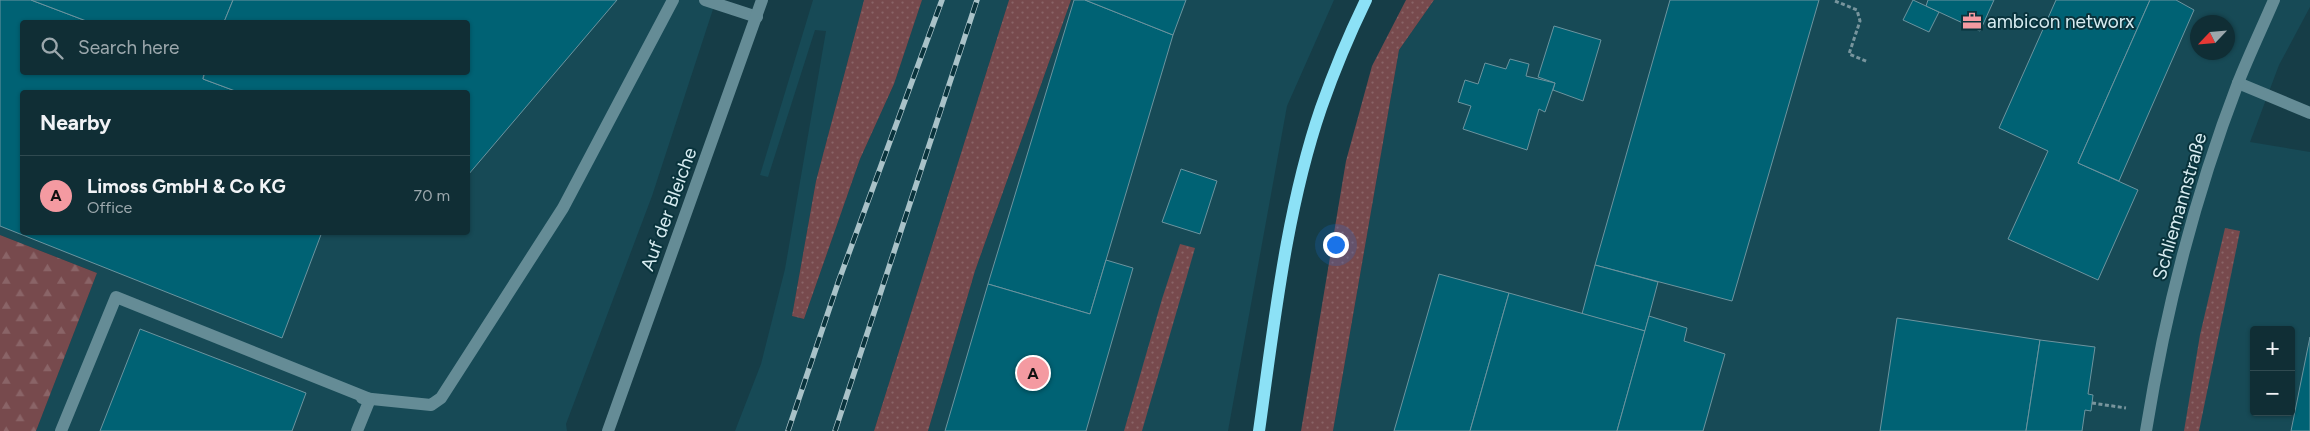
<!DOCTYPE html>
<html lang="en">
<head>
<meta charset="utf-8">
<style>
	:root { --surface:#102e35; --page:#19363d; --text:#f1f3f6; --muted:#9ca8ad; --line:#304a50; --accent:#f49aa1 }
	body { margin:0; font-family:Figtree,sans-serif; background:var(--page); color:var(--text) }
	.controls { position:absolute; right:15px; bottom:15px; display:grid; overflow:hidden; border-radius:5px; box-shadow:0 1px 4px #0004 }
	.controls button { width:45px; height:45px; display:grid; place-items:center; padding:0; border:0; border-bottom:1px solid var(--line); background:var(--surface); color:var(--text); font:25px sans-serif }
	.compass { position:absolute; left:2190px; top:15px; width:45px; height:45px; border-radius:50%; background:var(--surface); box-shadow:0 1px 4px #0004; rotate:244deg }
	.you { position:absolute; left:1335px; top:244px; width:18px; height:18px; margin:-12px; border:4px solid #fff; border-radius:50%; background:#1a73e8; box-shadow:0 0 0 8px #1a73e833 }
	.badge { display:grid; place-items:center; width:32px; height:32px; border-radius:50%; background:var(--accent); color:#111; font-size:16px; font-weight:700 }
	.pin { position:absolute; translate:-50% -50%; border:2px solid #fff; box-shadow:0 1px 5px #0006 }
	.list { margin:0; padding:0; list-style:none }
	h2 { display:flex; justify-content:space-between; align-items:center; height:65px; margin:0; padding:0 20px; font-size:21px }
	h2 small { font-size:16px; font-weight:400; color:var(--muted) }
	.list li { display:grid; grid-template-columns:32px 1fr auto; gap:15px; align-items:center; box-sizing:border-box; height:80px; padding:0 20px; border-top:1px solid var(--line) }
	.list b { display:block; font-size:19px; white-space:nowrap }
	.list p { margin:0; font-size:16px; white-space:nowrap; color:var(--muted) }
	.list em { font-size:16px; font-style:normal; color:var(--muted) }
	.icon { flex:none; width:28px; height:28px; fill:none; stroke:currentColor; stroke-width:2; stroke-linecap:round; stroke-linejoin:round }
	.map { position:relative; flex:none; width:2310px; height:431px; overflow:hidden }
	.search { position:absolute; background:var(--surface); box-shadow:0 1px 4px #0004; left:20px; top:20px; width:450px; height:55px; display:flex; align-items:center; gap:12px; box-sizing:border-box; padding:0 18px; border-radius:5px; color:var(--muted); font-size:19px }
	.panel { position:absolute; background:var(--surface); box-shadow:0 1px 4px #0004; left:20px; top:90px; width:450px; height:145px; border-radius:5px }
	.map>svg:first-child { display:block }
	.built { fill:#174a56; fill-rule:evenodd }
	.grass { fill:url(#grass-dots) }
	.forest { fill:url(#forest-firs) }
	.building { fill:#006274; stroke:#6c949f }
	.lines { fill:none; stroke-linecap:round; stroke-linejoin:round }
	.path { stroke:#78959d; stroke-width:3; stroke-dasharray:4 2.5; stroke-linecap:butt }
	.minor { stroke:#658c96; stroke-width:12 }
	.major { stroke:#8ce1f6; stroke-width:12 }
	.rail-casing { stroke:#a9c2c8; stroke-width:5.5 }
	.rail { stroke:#09333c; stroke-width:4; stroke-dasharray:11; stroke-linecap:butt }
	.labels { text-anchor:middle; stroke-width:4; stroke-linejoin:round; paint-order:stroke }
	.poi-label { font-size:19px; fill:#d7ecf1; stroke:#09333c; text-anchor:start }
	.street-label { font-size:19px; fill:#d7ecf1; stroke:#09333c }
</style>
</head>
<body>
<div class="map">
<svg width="2310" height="431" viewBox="0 0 2310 431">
	<defs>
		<pattern id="grass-dots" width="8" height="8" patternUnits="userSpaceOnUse" patternTransform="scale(1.25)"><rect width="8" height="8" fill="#774a4d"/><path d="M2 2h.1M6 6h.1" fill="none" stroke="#8a6467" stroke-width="1.8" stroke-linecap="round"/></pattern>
		<pattern id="forest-firs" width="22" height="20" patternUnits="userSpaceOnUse" patternTransform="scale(1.25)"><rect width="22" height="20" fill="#774a4d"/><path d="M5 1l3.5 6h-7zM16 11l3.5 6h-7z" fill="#8a6467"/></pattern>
	</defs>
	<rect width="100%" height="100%" fill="#163d47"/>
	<g class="built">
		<path d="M0,0H716L652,196L566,424L567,431H36L97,273L0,235ZM22,22H468V72H22ZM22,92H468V232H22Z"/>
		<polygon points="813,0 864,0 816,181 792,316 804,319 860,159 894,84 922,0 1009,0 874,431 735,431 761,364 785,269 826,31 815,30 768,177 760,175"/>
		<polygon points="1071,0 1334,0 1287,106 1228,431 928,431 975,271"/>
		<path d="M1434,0H2310V7L2279,65L2250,142L2310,152V431H1333L1399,50ZM2198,22H2228V52H2198ZM2254,330H2291V412H2254Z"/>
	</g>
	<g class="grass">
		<polygon points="864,0 922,0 894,84 860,159 804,319 792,316 816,181"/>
		<polygon points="1009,0 1071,0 975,271 928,431 874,431"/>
		<polygon points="1406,0 1434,0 1399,50 1333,431 1301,431 1346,161 1372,66"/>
		<polygon points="2225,228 2240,231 2199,431 2184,431 2200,335"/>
		<polygon points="1180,244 1195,248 1142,431 1124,431 1162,299"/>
	</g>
	<polygon class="forest" points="0,235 97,273 36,431 0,431"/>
	<g class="building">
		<polygon points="0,0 31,0 89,22 22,22 22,72 204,72 203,79 238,92 22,92 22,232 322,232 282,338 0,226"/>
		<polygon points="31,0 233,0 224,22 89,22"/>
		<polygon points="233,0 617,0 468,175 468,92 238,92 203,79 205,72 468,72 468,22 224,22"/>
		<polygon points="1074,0 1085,0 1173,35 1090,314 988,284"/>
		<polygon points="1085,0 1186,0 1173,35"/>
		<polygon points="1670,0 1819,0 1732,301 1595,265"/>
		<polygon points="1913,0 1939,12 1929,32 1903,20"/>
		<polygon points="1928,0 1994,0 1980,31 1926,6"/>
		<polygon points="2056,0 2150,0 2078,163 2138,190 2098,280 2008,239 2048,151 1999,128"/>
		<polygon points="2150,0 2176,0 2194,10 2119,181 2078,163"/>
		<polygon points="1554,26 1601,40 1583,101 1553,90 1555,83 1538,77"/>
		<polygon points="1510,59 1529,64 1526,76 1555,83 1545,112 1539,109 1527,150 1463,129 1471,106 1458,102 1465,80 1478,84 1485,63 1506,69"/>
		<polygon points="1181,169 1217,181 1200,234 1162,222"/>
		<polygon points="1106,260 1133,268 1086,431 945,431 988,284 1090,314"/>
		<polygon points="1595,265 1658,282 1645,331 1582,314"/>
		<polygon points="1439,274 1509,293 1470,431 1394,431"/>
		<polygon points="1509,293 1645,331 1617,431 1470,431"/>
		<polygon points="1649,316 1687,328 1684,341 1725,354 1703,431 1617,431"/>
		<polygon points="1897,318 2040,340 2026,431 1880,431"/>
		<polygon points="140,329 306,393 292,431 100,431"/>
		<polygon points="2310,337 2310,431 2291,431"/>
		<polygon points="2040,340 2095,347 2088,394 2093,395 2091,411 2085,410 2082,431 2026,431"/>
	</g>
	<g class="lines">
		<g class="path">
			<polyline points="1835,1 1857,10 1860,21 1849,54 1868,62"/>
			<polyline points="2092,403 2126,408"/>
		</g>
		<g class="minor">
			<polyline points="705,0 757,17"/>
			<polyline points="2238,83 2310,113"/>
			<polyline points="362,398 431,405 441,398 563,208 673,0"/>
			<polyline points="61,431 116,297 370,399 357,431"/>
			<polyline points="608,431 762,0"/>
			<path d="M2146,431C2165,313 2195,195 2238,83C2249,55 2262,28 2274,0"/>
		</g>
		<path class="major" d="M1259,431C1274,325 1286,210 1321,108C1334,71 1349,35 1366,0"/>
		<g class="rail-casing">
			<g id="rail">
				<polyline points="788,431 839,280 942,0"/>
				<polyline points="835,431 977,0"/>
			</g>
		</g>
		<use href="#rail" class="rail"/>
	</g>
	<defs>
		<g id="office-bare" transform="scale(1.5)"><path d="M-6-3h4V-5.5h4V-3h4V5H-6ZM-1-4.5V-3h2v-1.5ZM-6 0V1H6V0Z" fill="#f49aa1" stroke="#09333c" stroke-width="2.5" paint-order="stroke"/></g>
	</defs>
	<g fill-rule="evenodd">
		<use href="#office-bare" x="1972" y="21"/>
	</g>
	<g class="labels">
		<g class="poi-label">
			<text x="1987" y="28">ambicon networx</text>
		</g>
		<g class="street-label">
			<text transform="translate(2179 206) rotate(-74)" y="7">Schliemannstraße</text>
			<text transform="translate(668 209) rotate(-70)" y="7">Auf der Bleiche</text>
		</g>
	</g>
</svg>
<div class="controls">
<button>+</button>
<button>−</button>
</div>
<svg class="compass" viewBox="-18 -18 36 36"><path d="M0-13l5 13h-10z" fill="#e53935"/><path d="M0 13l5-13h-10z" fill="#9ca8ad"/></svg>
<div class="you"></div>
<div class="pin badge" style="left:1033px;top:373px">A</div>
<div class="search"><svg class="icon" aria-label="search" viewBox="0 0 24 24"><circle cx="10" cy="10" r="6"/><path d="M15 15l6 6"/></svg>Search here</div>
<section class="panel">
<h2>Nearby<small></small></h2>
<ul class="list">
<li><span class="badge">A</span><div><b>Limoss GmbH &amp; Co KG</b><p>Office</p></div><em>70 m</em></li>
</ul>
</section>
</div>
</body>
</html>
